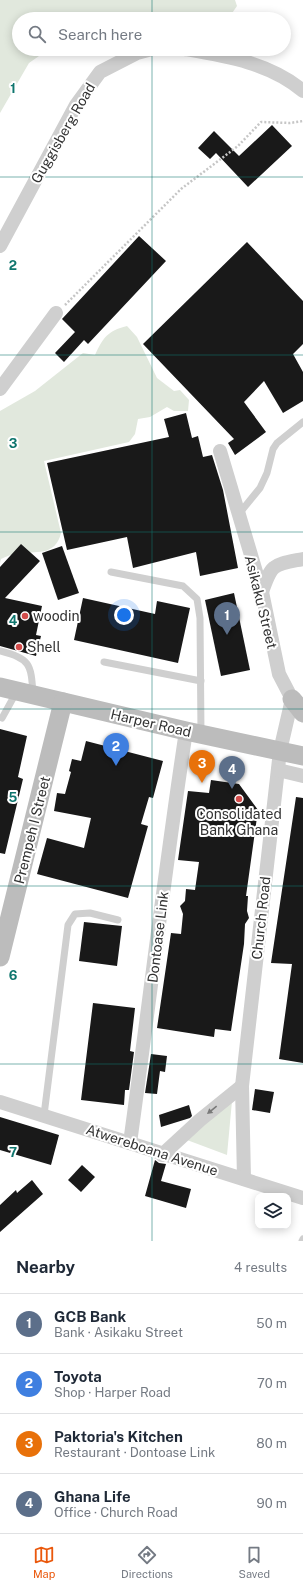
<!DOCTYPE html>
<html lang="en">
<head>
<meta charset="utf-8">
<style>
	:root { --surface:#fff; --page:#f2f2f3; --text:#1f2937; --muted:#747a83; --line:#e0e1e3; --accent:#ea580c }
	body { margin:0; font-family:"Public Sans",sans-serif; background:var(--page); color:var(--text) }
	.controls { position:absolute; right:12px; bottom:12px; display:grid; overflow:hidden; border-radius:8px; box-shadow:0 2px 10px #0003 }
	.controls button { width:36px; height:36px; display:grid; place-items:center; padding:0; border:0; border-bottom:1px solid var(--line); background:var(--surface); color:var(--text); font:20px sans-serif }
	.you { position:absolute; left:124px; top:615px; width:14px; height:14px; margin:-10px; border:3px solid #fff; border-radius:50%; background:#1a73e8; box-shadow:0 0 0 6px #1a73e833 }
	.badge { display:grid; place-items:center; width:26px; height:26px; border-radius:50%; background:var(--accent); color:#fff; font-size:13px; font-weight:700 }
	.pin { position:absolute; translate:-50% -33px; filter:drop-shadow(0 1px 2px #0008) }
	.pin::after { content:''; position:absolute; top:21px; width:14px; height:12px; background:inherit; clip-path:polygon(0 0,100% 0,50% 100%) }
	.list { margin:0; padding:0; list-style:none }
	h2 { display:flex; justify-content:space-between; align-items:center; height:52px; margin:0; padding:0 16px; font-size:17px }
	h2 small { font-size:13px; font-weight:400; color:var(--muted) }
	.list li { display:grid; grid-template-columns:26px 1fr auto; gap:12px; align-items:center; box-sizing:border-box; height:60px; padding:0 16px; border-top:1px solid var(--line) }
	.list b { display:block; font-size:15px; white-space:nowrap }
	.list p { margin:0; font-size:13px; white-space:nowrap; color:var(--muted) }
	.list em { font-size:13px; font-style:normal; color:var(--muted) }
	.icon { flex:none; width:22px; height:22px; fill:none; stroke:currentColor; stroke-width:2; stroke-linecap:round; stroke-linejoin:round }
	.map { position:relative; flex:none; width:303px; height:1241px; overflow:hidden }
	.search { position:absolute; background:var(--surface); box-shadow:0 2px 10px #0003; left:12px; right:12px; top:12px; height:44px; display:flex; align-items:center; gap:10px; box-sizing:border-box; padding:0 14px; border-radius:22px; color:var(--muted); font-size:15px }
	.sheet { height:292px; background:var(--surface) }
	nav { display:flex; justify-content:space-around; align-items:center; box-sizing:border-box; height:56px; border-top:1px solid var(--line); background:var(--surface); font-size:11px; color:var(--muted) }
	nav a { display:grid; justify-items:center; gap:2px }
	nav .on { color:var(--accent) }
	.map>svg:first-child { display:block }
	.green { fill:#e1e8dd }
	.building { fill:#191919 }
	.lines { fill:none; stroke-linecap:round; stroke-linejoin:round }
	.path { stroke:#c6c6c6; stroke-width:2.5; stroke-dasharray:2 2; stroke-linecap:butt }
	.lane { stroke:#cfcfcf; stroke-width:7 }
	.street { stroke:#cfcfcf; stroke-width:14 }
	.secondary { stroke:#bcbcbc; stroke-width:19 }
	.oneway { fill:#797979 }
	.grid { fill:none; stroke:#0f766e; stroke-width:1; stroke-opacity:0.55 }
	.poi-dot { fill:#d34c4b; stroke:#fff; stroke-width:1.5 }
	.labels { text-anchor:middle; stroke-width:4; stroke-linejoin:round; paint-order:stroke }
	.street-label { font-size:14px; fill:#323232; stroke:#fff }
	.poi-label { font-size:14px; fill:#323232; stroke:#fff; text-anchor:start }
	.grid-label { font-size:13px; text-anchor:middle; font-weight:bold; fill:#0f766e; stroke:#fff; stroke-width:4; stroke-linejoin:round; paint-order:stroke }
</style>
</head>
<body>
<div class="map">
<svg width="303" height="1241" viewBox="0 0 303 1241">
	<rect width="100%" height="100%" fill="#fff"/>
	<g class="green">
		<polygon points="0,0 235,0 237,6 228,19 180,17 147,19 19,19 19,49 49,49 29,63 0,113"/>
		<path d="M127,326L137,337L157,378L174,391L180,390L189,400L188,411H174L167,407L150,417L138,419L135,434L129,442L44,461L61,533C55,557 36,551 17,553C11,554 6,557 1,559L0,563V411L35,391L83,353L95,355C103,338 107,331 127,326Z"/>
		<polygon points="232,1101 227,1155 187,1140"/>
	</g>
	<g class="building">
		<polygon points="272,125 292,146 248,187 216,153 210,159 198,148 214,131 239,156"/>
		<polygon points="139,236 166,261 88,344 84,340 64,362 55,353 75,332 62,319"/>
		<polygon points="247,242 303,301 303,344 293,354 303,372 303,401 283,413 264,381 244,402 266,432 235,455 228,443 234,439 143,344"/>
		<polygon points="186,413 192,438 198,436 203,457 212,455 223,490 238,568 200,576 196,552 133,568 127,537 67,550 47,463 169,437 164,419"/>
		<polygon points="21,544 40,561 5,598 42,606 36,635 41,636 36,656 0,646 0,567"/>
		<polygon points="62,546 79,593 58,600 42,553"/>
		<polygon points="234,593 250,670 221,676 205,600"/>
		<polygon points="83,598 155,614 157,601 190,608 178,663 74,640"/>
		<polygon points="0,729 27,736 18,777 23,779 5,854 0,853"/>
		<polygon points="86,741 163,761 153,798 149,797 141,824 148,826 128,898 37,874 47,838 84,848 91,818 54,811 57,793 65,794 71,772 69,771 72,759 81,761"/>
		<polygon points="211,780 239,784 258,810 246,896 248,896 247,911 249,918 245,924 244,944 231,1031 215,1029 214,1037 157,1028 171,933 181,934 183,914 180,906 185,901 186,889 195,890 199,862 178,860 188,791 209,793"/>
		<polygon points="296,797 303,798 303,1063 279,1059 292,964 271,963"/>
		<polygon points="84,922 122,926 117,966 79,961"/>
		<polygon points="93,1003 135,1008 130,1051 134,1052 129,1090 125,1090 124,1105 81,1100"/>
		<polygon points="151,1054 167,1056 165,1072 160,1071 157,1094 145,1093"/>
		<polygon points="255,1089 274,1092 270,1113 252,1110"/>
		<polygon points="189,1105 192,1116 190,1118 161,1127 159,1115"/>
		<polygon points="0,1117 59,1135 51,1165 0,1150"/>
		<polygon points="155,1160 159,1163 166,1164 161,1181 191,1189 186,1208 145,1196"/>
		<polygon points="82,1165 95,1177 81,1192 68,1180"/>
		<polygon points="32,1180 43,1194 0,1232 0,1205 16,1190 17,1193"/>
	</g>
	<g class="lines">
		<polyline class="path" points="65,305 181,189 238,146 261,122 290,123 303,121"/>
		<g class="lane">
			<polyline points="238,515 260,488 267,473 273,449 277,443 303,422"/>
			<polyline points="111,572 183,586 197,599 200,618 201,734"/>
			<path d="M0,651C30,659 31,663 33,694"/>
			<polyline points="104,662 201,681"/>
			<polyline points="2,718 17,691"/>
			<polyline points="44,1115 68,925 75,914 90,913 118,920"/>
			<polyline points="302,1241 303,1239"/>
		</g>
		<g class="street">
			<path d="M185,49C226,56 270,63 303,91"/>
			<polyline points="0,246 76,105 100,72 137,53 152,49"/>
			<polyline points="0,389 56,313"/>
			<polyline points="220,451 262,592 279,674 292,699 280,751 242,1086 244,1179"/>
			<path d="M262,592C272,563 273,565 303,559"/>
			<polyline points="278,770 303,776"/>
			<polyline points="0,1102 303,1198"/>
			<path d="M130,1143C149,1006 165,868 186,731"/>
			<polyline points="162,1155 200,1120 242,1086"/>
		</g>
		<g class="secondary">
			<polyline points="0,687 186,731 303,756"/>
			<polyline points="292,699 303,713"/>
			<polyline points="0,957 63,702"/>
		</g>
	</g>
	<defs><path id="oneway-solid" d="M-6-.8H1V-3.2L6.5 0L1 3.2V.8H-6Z"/></defs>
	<use class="oneway" href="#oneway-solid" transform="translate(212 1110) rotate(141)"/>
	<path class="grid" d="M152,0V19M152,49V1241M0,177H303M0,355H303M0,532H303M0,709H303M0,886H303M0,1064H303"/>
	<g class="poi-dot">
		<circle cx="25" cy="616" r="4"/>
		<circle cx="19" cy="647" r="4"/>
		<circle cx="239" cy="799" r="4"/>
	</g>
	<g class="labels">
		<g class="street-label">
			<text transform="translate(63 133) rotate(-60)" y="5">Guggisberg Road</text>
			<text transform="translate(261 602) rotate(76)" y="5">Asikaku Street</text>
			<text transform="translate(151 723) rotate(13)" y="5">Harper Road</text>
			<text transform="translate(32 830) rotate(-76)" y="5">Prempeh I Street</text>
			<text transform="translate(261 918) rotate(-84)" y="5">Church Road</text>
			<text transform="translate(158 937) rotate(-83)" y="5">Dontoase Link</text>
			<text transform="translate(152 1150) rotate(18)" y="5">Atwereboana Avenue</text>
		</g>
		<g class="poi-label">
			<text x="33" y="621">woodin</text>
			<text x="27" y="652">Shell</text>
			<text x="239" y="819" text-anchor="middle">Consolidated<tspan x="239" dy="16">Bank Ghana</tspan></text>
		</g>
	</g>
	<g class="grid-label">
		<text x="13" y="93">1</text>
		<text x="13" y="270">2</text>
		<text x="13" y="448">3</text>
		<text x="13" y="625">4</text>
		<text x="13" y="802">5</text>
		<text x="13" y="980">6</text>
		<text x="13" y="1157">7</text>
	</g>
</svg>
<div class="controls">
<button><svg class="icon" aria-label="layers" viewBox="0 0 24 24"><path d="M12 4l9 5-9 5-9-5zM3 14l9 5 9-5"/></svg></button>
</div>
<div class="you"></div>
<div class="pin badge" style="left:227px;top:635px;background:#5c6f8a">1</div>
<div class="pin badge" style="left:116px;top:766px;background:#3f7fe0">2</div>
<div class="pin badge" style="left:202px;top:783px;background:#e8710a">3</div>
<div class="pin badge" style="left:232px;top:789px;background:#5c6f8a">4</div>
<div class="search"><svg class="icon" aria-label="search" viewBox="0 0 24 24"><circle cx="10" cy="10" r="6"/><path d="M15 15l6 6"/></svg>Search here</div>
</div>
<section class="sheet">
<h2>Nearby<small>4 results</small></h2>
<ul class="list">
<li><span class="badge" style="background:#5c6f8a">1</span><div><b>GCB Bank</b><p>Bank · Asikaku Street</p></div><em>50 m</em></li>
<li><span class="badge" style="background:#3f7fe0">2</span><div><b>Toyota</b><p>Shop · Harper Road</p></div><em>70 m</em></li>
<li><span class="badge" style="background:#e8710a">3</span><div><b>Paktoria's Kitchen</b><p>Restaurant · Dontoase Link</p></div><em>80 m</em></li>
<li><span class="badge" style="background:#5c6f8a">4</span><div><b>Ghana Life</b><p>Office · Church Road</p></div><em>90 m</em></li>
</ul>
</section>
<nav>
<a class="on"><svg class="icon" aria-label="map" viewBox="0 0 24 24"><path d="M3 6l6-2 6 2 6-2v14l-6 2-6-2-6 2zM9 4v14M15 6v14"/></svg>Map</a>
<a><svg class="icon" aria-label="directions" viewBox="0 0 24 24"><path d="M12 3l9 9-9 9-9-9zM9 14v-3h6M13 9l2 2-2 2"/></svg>Directions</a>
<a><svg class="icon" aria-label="saved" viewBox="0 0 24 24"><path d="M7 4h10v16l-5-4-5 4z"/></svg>Saved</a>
</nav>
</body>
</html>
